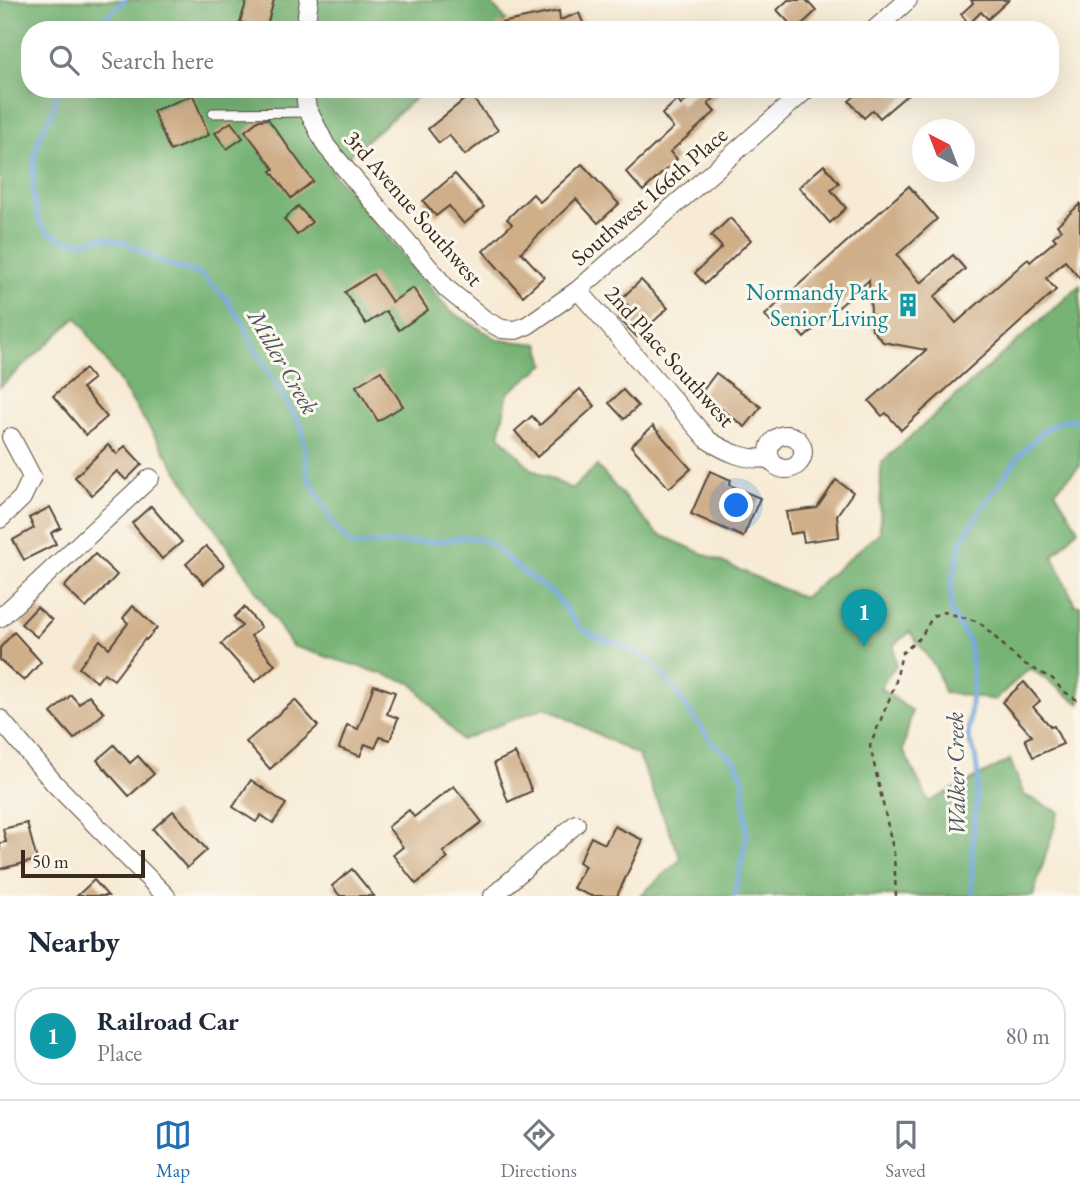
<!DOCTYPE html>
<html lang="en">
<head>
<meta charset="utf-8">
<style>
	:root { --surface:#fff; --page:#f6f6f7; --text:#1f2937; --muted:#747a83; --line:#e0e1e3; --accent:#1f6fb2 }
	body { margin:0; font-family:"EB Garamond",serif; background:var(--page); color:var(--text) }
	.compass { position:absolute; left:912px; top:119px; width:63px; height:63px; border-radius:50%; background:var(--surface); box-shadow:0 7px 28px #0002; rotate:318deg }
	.scale { position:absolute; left:21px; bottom:18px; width:124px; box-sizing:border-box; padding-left:7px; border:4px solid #3b2a1e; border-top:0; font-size:19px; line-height:24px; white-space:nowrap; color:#3b2a1e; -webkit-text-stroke:5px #fbf7ec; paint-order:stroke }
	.you { position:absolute; left:737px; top:506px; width:24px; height:24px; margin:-18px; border:5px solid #fff; border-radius:50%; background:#1a73e8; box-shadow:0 0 0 10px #1a73e833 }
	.badge { display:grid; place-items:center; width:46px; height:46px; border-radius:50%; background:var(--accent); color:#fff; font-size:23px; font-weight:700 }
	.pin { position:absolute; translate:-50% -58px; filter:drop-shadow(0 2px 4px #0008) }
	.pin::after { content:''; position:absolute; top:37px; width:24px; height:21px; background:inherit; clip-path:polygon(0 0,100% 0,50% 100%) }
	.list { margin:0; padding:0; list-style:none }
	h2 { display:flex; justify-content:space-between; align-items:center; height:91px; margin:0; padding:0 28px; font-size:30px }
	h2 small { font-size:23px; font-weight:400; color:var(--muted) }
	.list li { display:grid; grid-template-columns:46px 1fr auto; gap:21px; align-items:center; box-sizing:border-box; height:98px; margin:0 14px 14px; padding:0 14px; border:2px solid var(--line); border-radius:28px }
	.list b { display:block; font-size:26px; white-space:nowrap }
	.list p { margin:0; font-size:23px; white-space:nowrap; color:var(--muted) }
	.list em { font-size:23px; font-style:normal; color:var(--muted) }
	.icon { flex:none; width:38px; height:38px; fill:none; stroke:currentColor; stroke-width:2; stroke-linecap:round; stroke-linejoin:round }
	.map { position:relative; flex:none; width:1080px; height:896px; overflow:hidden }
	.search { position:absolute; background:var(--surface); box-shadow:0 7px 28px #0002; left:21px; right:21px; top:21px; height:77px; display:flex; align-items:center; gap:18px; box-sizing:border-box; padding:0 24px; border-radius:28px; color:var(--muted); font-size:26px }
	.sheet { height:203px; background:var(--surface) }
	nav { display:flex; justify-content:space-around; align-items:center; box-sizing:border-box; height:98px; border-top:2px solid var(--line); background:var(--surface); font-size:19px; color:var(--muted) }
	nav a { display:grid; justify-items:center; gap:4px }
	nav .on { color:var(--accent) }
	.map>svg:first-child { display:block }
	.forest { fill:#76b374; stroke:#586e49; stroke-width:2 }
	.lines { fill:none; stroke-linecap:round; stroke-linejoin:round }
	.stream { stroke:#6da4db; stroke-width:5 }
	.building { fill:#cfae88 }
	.service-casing { stroke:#57473a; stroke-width:11 }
	.minor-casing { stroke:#57473a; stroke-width:20 }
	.path { stroke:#57473a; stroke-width:2.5; stroke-dasharray:5 5; stroke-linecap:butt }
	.service { stroke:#fff; stroke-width:9 }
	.minor { stroke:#fff; stroke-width:18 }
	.labels { text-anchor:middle; stroke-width:6; stroke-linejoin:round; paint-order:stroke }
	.street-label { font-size:23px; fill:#3b2a1e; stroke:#fbf7ec }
	.culture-label { font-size:23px; fill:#0d838f; stroke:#fbf7ec; text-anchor:end }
	.water-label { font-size:24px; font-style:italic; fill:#4c5560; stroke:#fbf7ec }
</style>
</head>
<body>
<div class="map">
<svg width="1080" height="896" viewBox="0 0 1080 896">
	<rect width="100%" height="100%" fill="#fbf7ec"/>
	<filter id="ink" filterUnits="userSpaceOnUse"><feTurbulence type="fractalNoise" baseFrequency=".0143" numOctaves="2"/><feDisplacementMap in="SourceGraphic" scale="14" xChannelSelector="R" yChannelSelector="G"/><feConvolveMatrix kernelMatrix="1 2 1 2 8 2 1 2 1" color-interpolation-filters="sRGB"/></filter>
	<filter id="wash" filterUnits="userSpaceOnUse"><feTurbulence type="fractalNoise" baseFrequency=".00686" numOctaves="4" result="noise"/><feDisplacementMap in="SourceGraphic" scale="28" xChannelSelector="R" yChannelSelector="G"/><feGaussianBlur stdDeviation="1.57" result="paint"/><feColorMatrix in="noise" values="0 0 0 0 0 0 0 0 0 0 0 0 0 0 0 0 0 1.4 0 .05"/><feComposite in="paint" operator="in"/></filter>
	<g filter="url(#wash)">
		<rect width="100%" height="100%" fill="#f7ebd6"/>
		<polygon class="forest" points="0,0 488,0 506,20 495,30 30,30 30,89 426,89 331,171 450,311 499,340 539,344 545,364 508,393 499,435 531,469 572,489 597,466 656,533 803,598 880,532 881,463 1080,285 1080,466 1055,491 1078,529 1053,556 1075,605 1080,605 1080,704 1030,668 995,700 944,692 936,668 910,632 894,645 896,665 880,688 912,711 903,750 929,802 1010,760 1024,795 1059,812 1033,896 640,896 681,859 638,755 545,707 461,740 412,683 292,646 77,317 0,387"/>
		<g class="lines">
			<g class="stream">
				<polyline points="91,30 125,0"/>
				<polyline points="57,89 53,110 40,136 34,159 33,192 38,219 47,232 65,240 85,242 100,237 126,243 167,264 200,274 225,297 244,324 251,342 278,389 302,428 308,476 337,530 352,545 444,541 462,537 480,539 492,545 520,570 554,594 580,628 599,638 625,646 646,658 664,676 712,742 734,760 743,777 747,836 734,896"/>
				<polyline points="972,896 972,851 978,778 975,754 968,738 973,681 969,641 951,612 951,591 955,567 961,543 981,509 1019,456 1044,430 1066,419 1080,422"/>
			</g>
		</g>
		<g id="blocks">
			<g class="building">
				<polygon points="247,0 274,0 266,29 240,22"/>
				<polygon points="788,0 806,0 816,11 796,30 777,10"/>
				<polygon points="971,0 1009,0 988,19 981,12 969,24 961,14 973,3"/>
				<polygon points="559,11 560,20 579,13 586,30 497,30 496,24"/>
				<polygon points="699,89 724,89 708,104 715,112 670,152 677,159 643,191 626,172 673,128 662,114 677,100 681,105"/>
				<polygon points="863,89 914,89 880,118 873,110 864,118 849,101"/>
				<polygon points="193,95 209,135 170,151 153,111"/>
				<polygon points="470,95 498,130 465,155 449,135 439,143 428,129"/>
				<polygon points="268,119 313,181 291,198 271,171 274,169 245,131 259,120"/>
				<polygon points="231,122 243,138 227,149 215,133"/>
				<polygon points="582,164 619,204 598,223 576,199 521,252 544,277 523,296 483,251 512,224 507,219 533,194 540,202"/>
				<polygon points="824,165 839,183 831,190 846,208 830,223 799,187"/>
				<polygon points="455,174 484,207 464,224 449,206 436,216 423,201"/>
				<polygon points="909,186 937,219 897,255 921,283 953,255 965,269 934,297 956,323 1028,259 1030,262 1056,240 1053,237 1061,230 1057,225 1080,204 1080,279 1065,261 1046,278 1056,290 901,430 886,413 882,416 869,401 926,350 883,342 872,329 869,280 804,338 789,320 777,330 765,315"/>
				<polygon points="298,206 312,222 297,235 284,219"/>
				<polygon points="730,218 751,240 705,284 695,273 722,247 711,236"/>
				<polygon points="373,274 392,302 413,288 428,310 399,330 386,311 366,324 345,292"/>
				<polygon points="641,280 668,308 637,337 619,318 630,308 621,299"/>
				<polygon points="85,369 93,379 82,388 107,417 86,435 53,396"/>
				<polygon points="381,371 403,406 378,421 356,386"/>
				<polygon points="716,373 761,407 745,427 701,393"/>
				<polygon points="580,389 595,406 537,457 515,431 532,416 540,425"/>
				<polygon points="623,390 638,406 624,419 609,403"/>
				<polygon points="653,426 691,469 669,488 631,446"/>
				<polygon points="108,445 117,454 125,446 142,464 126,480 117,471 92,495 75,477"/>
				<polygon points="710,471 731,480 729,485 760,498 743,537 691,514"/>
				<polygon points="836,480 853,492 837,515 839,537 804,542 802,532 790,534 786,512 817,508"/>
				<polygon points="151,506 182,542 162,559 132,523"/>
				<polygon points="50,507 61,528 51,533 56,544 24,560 13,540 34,528 29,518"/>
				<polygon points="206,546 224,565 204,584 186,564"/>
				<polygon points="95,554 117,575 86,608 64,587"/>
				<polygon points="133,606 157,628 146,640 145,639 114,680 104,673 97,682 79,668 100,640 109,648 128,623 123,618"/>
				<polygon points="37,607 52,620 37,637 21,624"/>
				<polygon points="244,607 261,627 251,636 275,665 255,682 221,644 242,626 234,617"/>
				<polygon points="14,632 41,662 24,681 0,660 0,648"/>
				<polygon points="1024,682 1040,701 1033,707 1051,727 1054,726 1063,744 1033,757 1025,739 1032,736 1002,702"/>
				<polygon points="374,685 395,692 387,714 398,718 390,740 380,737 375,748 365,744 360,756 339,748 347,725 358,729"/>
				<polygon points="71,695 79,704 89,695 104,713 74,739 51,713"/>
				<polygon points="295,700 318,726 270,769 246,742"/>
				<polygon points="114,745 130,763 138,756 154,774 129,796 97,760"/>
				<polygon points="515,753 532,791 508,802 494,763"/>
				<polygon points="251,780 286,804 273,823 261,815 256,822 233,807"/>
				<polygon points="454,786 482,822 443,852 448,858 416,884 393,855 403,847 388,827 409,810 414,817"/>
				<polygon points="173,811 207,850 187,868 153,829"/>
				<polygon points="27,823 37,860 0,869 0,843 6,842 3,829"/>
				<polygon points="614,826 643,840 617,896 591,896 573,888 585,866 579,862 591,837 605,844"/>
				<polygon points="352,869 374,896 340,896 332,886"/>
				<polygon points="94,880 108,896 77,896"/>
			</g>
		</g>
	</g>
	<g filter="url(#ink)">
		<use href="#blocks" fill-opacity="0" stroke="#57473a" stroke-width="2"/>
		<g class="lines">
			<g class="service-casing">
				<polyline id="service" points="213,113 309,112"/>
			</g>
			<g class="minor-casing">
				<g id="minor">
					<polyline points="305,30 309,0"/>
					<polyline points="874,30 908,0"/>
					<polyline points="304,89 307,108 326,146 447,289 485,320 502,329 516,330 528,325 578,290 807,89"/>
					<path d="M578,290L708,440C727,452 746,461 769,458"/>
					<circle cx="786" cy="452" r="17"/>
					<polyline points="0,519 22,498 32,477 11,437"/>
					<polyline points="0,618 150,478"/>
					<polyline points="0,719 55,784 166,896"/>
					<polyline points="493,896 576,824"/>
				</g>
			</g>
			<polyline class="path" points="896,896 894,853 870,746 895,685 902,653 921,637 933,616 944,612 979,622 1021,662 1053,679 1062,690 1080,702"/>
			<use href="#service" class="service"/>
			<use href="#minor" class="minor"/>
		</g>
	</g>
	<defs>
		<g id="building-bare" transform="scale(1.89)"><path d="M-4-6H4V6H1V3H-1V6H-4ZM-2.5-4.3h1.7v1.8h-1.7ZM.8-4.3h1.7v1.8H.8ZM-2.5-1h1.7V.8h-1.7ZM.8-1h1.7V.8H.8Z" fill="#0f9aa8" stroke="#fbf7ec" stroke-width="2.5" paint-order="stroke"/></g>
	</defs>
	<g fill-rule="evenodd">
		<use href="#building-bare" x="908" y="305"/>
	</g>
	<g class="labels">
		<g class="street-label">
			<text transform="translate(649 196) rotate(-41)" y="8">Southwest 166th Place</text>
			<text transform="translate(414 208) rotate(49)" y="8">3rd Avenue Southwest</text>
			<text transform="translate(670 356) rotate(48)" y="8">2nd Place Southwest</text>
		</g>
		<g class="culture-label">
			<text x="888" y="300">Normandy Park<tspan x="888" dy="26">Senior Living</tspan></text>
		</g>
		<g class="water-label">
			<text transform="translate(283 362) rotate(60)" y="8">Miller Creek</text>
			<text transform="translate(956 774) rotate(-91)" y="8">Walker Creek</text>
		</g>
	</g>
</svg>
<svg class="compass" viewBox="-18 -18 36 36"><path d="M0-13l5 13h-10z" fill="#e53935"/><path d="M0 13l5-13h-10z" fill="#747a83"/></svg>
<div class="scale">50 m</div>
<div class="you"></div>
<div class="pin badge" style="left:864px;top:647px;background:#0f9aa8">1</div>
<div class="search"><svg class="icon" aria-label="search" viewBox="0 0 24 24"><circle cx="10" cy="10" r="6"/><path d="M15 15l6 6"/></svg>Search here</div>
</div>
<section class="sheet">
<h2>Nearby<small></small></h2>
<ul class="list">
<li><span class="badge" style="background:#0f9aa8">1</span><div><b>Railroad Car</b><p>Place</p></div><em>80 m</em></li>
</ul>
</section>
<nav>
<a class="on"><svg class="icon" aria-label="map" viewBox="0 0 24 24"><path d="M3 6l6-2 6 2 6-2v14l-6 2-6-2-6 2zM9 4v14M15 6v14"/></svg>Map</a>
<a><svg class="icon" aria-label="directions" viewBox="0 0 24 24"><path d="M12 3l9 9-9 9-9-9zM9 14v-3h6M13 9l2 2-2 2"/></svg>Directions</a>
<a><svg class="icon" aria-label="saved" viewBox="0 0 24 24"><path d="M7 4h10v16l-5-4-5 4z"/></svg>Saved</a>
</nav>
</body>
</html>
